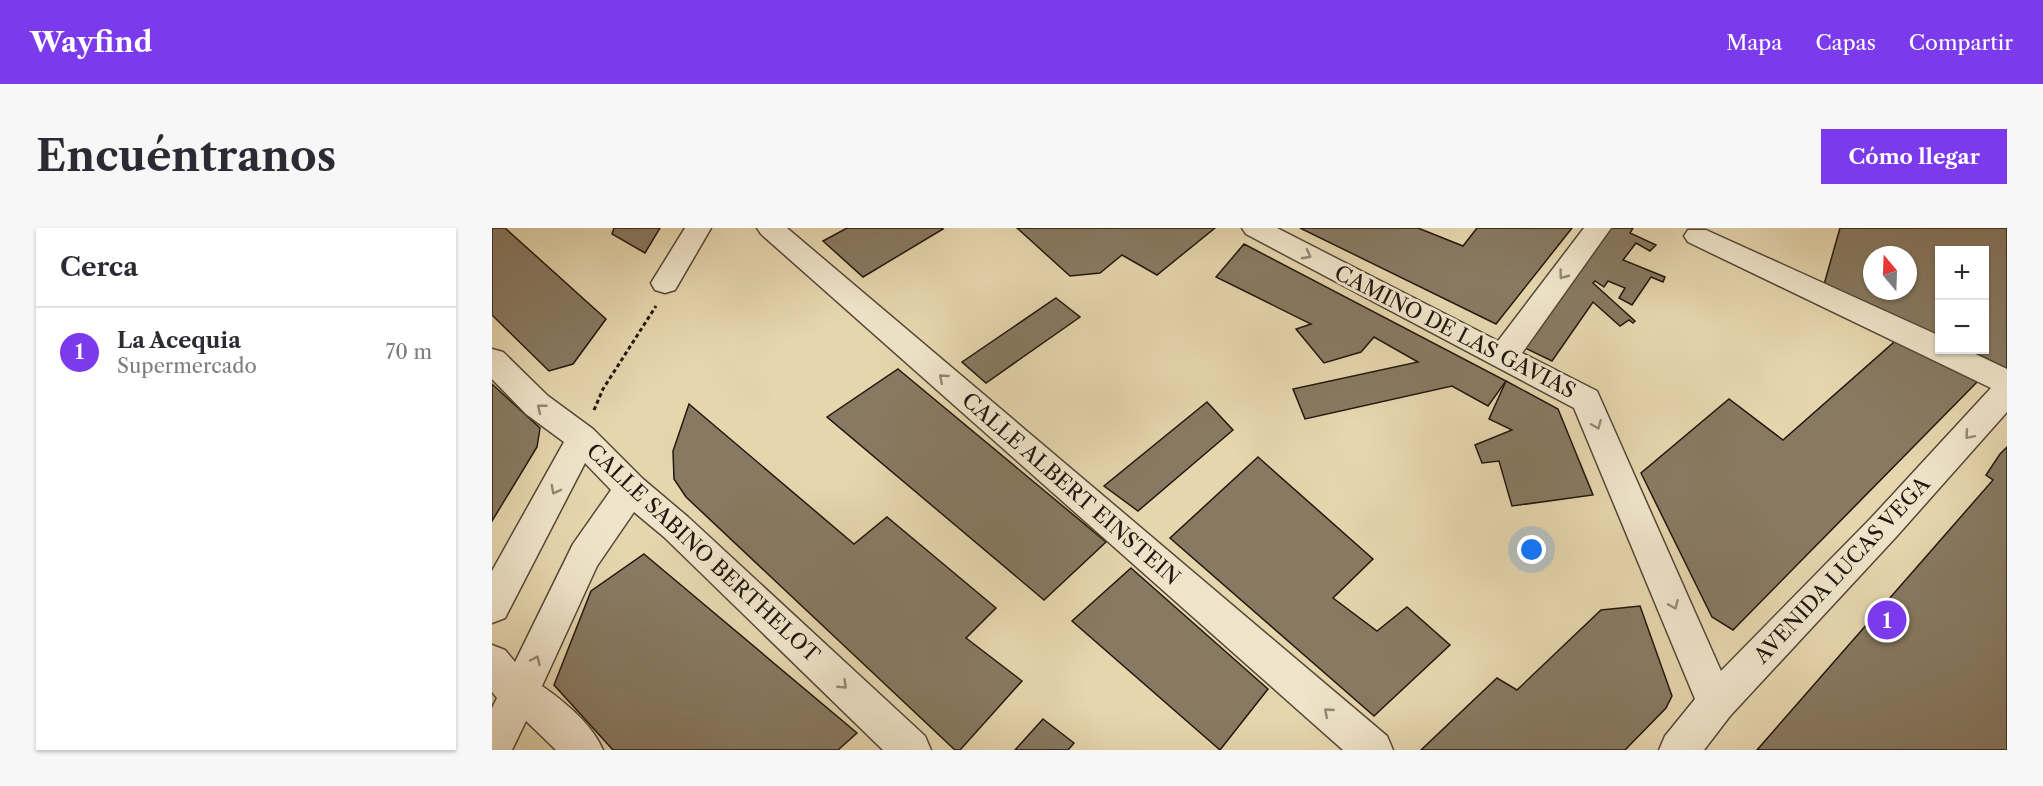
<!DOCTYPE html>
<html lang="es">
<head>
<meta charset="utf-8">
<style>
	:root { --surface:#fff; --page:#f7f7f7; --text:#2b2b33; --muted:#7c7c81; --line:#e1e1e2; --accent:#7c3aed }
	body { margin:0; font-family:"Libre Caslon Text",serif; background:var(--page); color:var(--text) }
	.controls { position:absolute; right:18px; top:18px; display:grid; overflow:hidden; border-radius:0px; box-shadow:0 2px 4px #0004 }
	.controls button { width:54px; height:54px; display:grid; place-items:center; padding:0; border:0; border-bottom:2px solid var(--line); background:var(--surface); color:var(--text); font:30px sans-serif }
	.compass { position:absolute; left:1371px; top:18px; width:54px; height:54px; border-radius:50%; background:var(--surface); box-shadow:0 2px 4px #0004; rotate:341deg }
	.you { position:absolute; left:1040px; top:322px; width:21px; height:21px; margin:-15px; border:4px solid #fff; border-radius:50%; background:#1a73e8; box-shadow:0 0 0 9px #1a73e833 }
	.badge { display:grid; place-items:center; width:39px; height:39px; border-radius:50%; background:var(--accent); color:#fff; font-size:20px; font-weight:700 }
	.pin { position:absolute; translate:-50% -50%; border:3px solid #fff; box-shadow:0 2px 6px #0006 }
	.list { margin:0; padding:0; list-style:none }
	h2 { display:flex; justify-content:space-between; align-items:center; height:78px; margin:0; padding:0 24px; font-size:26px }
	h2 small { font-size:20px; font-weight:400; color:var(--muted) }
	.list li { display:grid; grid-template-columns:39px 1fr auto; gap:18px; align-items:center; box-sizing:border-box; height:90px; padding:0 24px; border-top:2px solid var(--line) }
	.list b { display:block; font-size:22px; white-space:nowrap }
	.list p { margin:0; font-size:20px; white-space:nowrap; color:var(--muted) }
	.list em { font-size:20px; font-style:normal; color:var(--muted) }
	.map { position:relative; flex:none; width:1515px; height:522px; overflow:hidden; border-radius:0px }
	header { display:flex; align-items:center; gap:36px; box-sizing:border-box; height:84px; padding:0 30px; background:var(--accent); color:#fff }
	header strong { font-size:28px }
	nav { display:flex; gap:33px; margin-inline-start:auto; font-size:21px }
	.intro { display:flex; align-items:center; justify-content:space-between; box-sizing:border-box; height:144px; padding:0 36px }
	h1 { margin:0; font-size:42px }
	.button { padding:15px 27px; border-radius:0px; background:var(--accent); color:#fff; font-size:21px; font-weight:700 }
	main { display:flex; gap:36px; padding:0 36px }
	aside { flex:1; background:var(--surface); border-radius:0px; box-shadow:0 2px 4px #0004 }
	.map>svg:first-child { display:block }
	.building { fill:#887a62; stroke:#23170f; stroke-width:1.5; fill-rule:evenodd }
	.lines { fill:none; stroke-linecap:round; stroke-linejoin:round }
	.minor-casing { stroke:#544737; stroke-width:3 }
	.path { stroke:#23170f; stroke-width:3; stroke-dasharray:4 3; stroke-linecap:butt }
	.minor { fill:#efe4ca; fill-rule:evenodd }
	.oneway { stroke:#938876 }
	.labels { text-anchor:middle; stroke-width:6; stroke-linejoin:round; paint-order:stroke }
	.street-label { font-size:21px; fill:#23170f; stroke:#efe4ca }
</style>
</head>
<body>
<header>
<strong>Wayfind</strong>
<nav><a>Mapa</a><a>Capas</a><a>Compartir</a></nav>
</header>
<div class="intro"><h1>Encuéntranos</h1><a class="button">Cómo llegar</a></div>
<main>
<aside>
<h2>Cerca<small></small></h2>
<ul class="list">
<li><span class="badge">1</span><div><b>La Acequia</b><p>Supermercado</p></div><em>70 m</em></li>
</ul>
</aside>
<div class="map">
<svg width="1515" height="522" viewBox="0 0 1515 522">
	<rect width="100%" height="100%" fill="#e6d6ae"/>
	<filter id="stains"><feTurbulence type="fractalNoise" baseFrequency=".00333" numOctaves="4"/><feColorMatrix values="0 0 0 0 .2 0 0 0 0 .09 0 0 0 0 .02 0 0 0 .5 -.17"/></filter>
	<radialGradient id="worn" r=".72"><stop offset=".6" stop-color="#630" stop-opacity="0"/><stop offset="1" stop-color="#630" stop-opacity=".3"/></radialGradient>
	<g class="building">
		<polygon points="0,0 13,0 114,91 81,136 57,143 0,87"/>
		<polygon points="122,0 168,0 153,25 120,6"/>
		<polygon points="355,0 449,0 451,1 371,49 331,13"/>
		<polygon points="525,0 723,0 665,47 630,27 608,45 578,48"/>
		<polygon points="808,0 926,0 971,18 985,0 1080,0 1004,96"/>
		<polygon points="1115,0 1141,0 1138,5 1164,17 1158,23 1144,15 1131,32 1173,49 1171,54 1159,49 1140,77 1127,70 1133,60 1116,53 1112,59 1103,53 1101,55 1143,93 1141,95 1137,92 1128,98 1101,74 1060,133 1031,119"/>
		<path d="M1348,0H1515V152L1454,122H1492V22H1448V118L1331,60ZM1380,27H1416V63H1380Z"/>
		<polygon points="752,16 1014,153 996,178 960,158 813,191 801,161 926,134 882,109 869,124 832,135 804,101 819,96 724,49"/>
		<polygon points="564,70 588,89 494,155 470,134"/>
		<polygon points="1409,108 1490,149 1241,402 1220,389 1149,245 1237,171 1291,212"/>
		<polygon points="406,141 614,314 552,372 335,189"/>
		<polygon points="1014,153 1066,181 1101,267 1020,278 1007,233 990,235 983,217 1020,202 997,191"/>
		<polygon points="0,156 48,200 45,219 0,293"/>
		<polygon points="715,174 741,202 646,283 612,258"/>
		<polygon points="197,176 362,316 395,289 504,380 474,410 530,453 468,522 463,522 194,269 182,251 181,223"/>
		<polygon points="1515,219 1515,522 1265,522 1501,252 1494,247 1508,226"/>
		<polygon points="766,229 881,331 841,370 885,403 915,379 958,417 882,488 678,310"/>
		<polygon points="152,326 365,505 346,522 121,522 62,457 99,363"/>
		<polygon points="639,340 776,461 728,522 580,393"/>
		<polygon points="1148,378 1180,468 1174,480 1133,522 929,522 1005,450 1025,462 1109,382"/>
		<polygon points="551,491 582,515 576,522 523,522"/>
	</g>
	<g class="lines">
		<g class="minor-casing">
			<g id="minor">
				<polygon points="193,0 219,0 183,62 173,65 163,62 159,55"/>
				<polygon points="265,0 295,0 895,508 901,522 851,522 269,6"/>
				<polygon points="750,0 785,0 1006,113 1092,0 1119,0 1030,125 1105,163 1229,443 1380,289 1499,160 1196,14 1192,8 1196,2 1214,2 1448,108 1448,122 1475,122 1515,141 1515,184 1404,309 1238,488 1212,522 1167,522 1173,508 1203,471 1082,180 754,6"/>
				<path d="M0,121L11,124L56,168L101,201L151,251L196,289L433,508L439,522H391L172,309L142,284L105,338L50,458C73,474 100,496 111,522H64L34,493L20,522H0V480L5,470L0,464V417L13,422L23,434L81,316L119,262L93,235L13,390L0,395V343L72,214L34,186L0,151Z"/>
			</g>
		</g>
		<polyline class="path" points="102,182 111,161 164,78"/>
		<use href="#minor" class="minor"/>
	</g>
	<defs><path id="oneway-chevron" d="M-2-3.5L2.5 0L-2 3.5" fill="none" stroke-width="1.6" stroke-linecap="round" stroke-linejoin="round" transform="scale(1.5)"/></defs>
	<g class="oneway">
		<use href="#oneway-chevron" transform="translate(815 27) rotate(28)"/>
		<use href="#oneway-chevron" transform="translate(1071 47) rotate(127)"/>
		<use href="#oneway-chevron" transform="translate(451 150) rotate(-139)"/>
		<use href="#oneway-chevron" transform="translate(49 180) rotate(-141)"/>
		<use href="#oneway-chevron" transform="translate(1105 197) rotate(67)"/>
		<use href="#oneway-chevron" transform="translate(1477 207) rotate(131)"/>
		<use href="#oneway-chevron" transform="translate(63 262) rotate(118)"/>
		<use href="#oneway-chevron" transform="translate(1182 377) rotate(67)"/>
		<use href="#oneway-chevron" transform="translate(44 432) rotate(-65)"/>
		<use href="#oneway-chevron" transform="translate(351 457) rotate(44)"/>
		<use href="#oneway-chevron" transform="translate(836 484) rotate(-139)"/>
	</g>
	<g class="labels">
		<g class="street-label">
			<text transform="translate(963 104) rotate(27)" y="7">CAMINO DE LAS GAVIAS</text>
			<text transform="translate(579 261) rotate(41)" y="7">CALLE ALBERT EINSTEIN</text>
			<text transform="translate(211 325) rotate(43)" y="7">CALLE SABINO BERTHELOT</text>
			<text transform="translate(1350 342) rotate(-47)" y="7">AVENIDA LUCAS VEGA</text>
		</g>
	</g>
	<rect width="100%" height="100%" filter="url(#stains)"/>
	<rect width="100%" height="100%" fill="url(#worn)"/>
</svg>
<div class="controls">
<button>+</button>
<button>−</button>
</div>
<svg class="compass" viewBox="-18 -18 36 36"><path d="M0-13l5 13h-10z" fill="#e53935"/><path d="M0 13l5-13h-10z" fill="#7c7c81"/></svg>
<div class="you"></div>
<div class="pin badge" style="left:1395px;top:392px">1</div>
</div>
</main>
</body>
</html>
